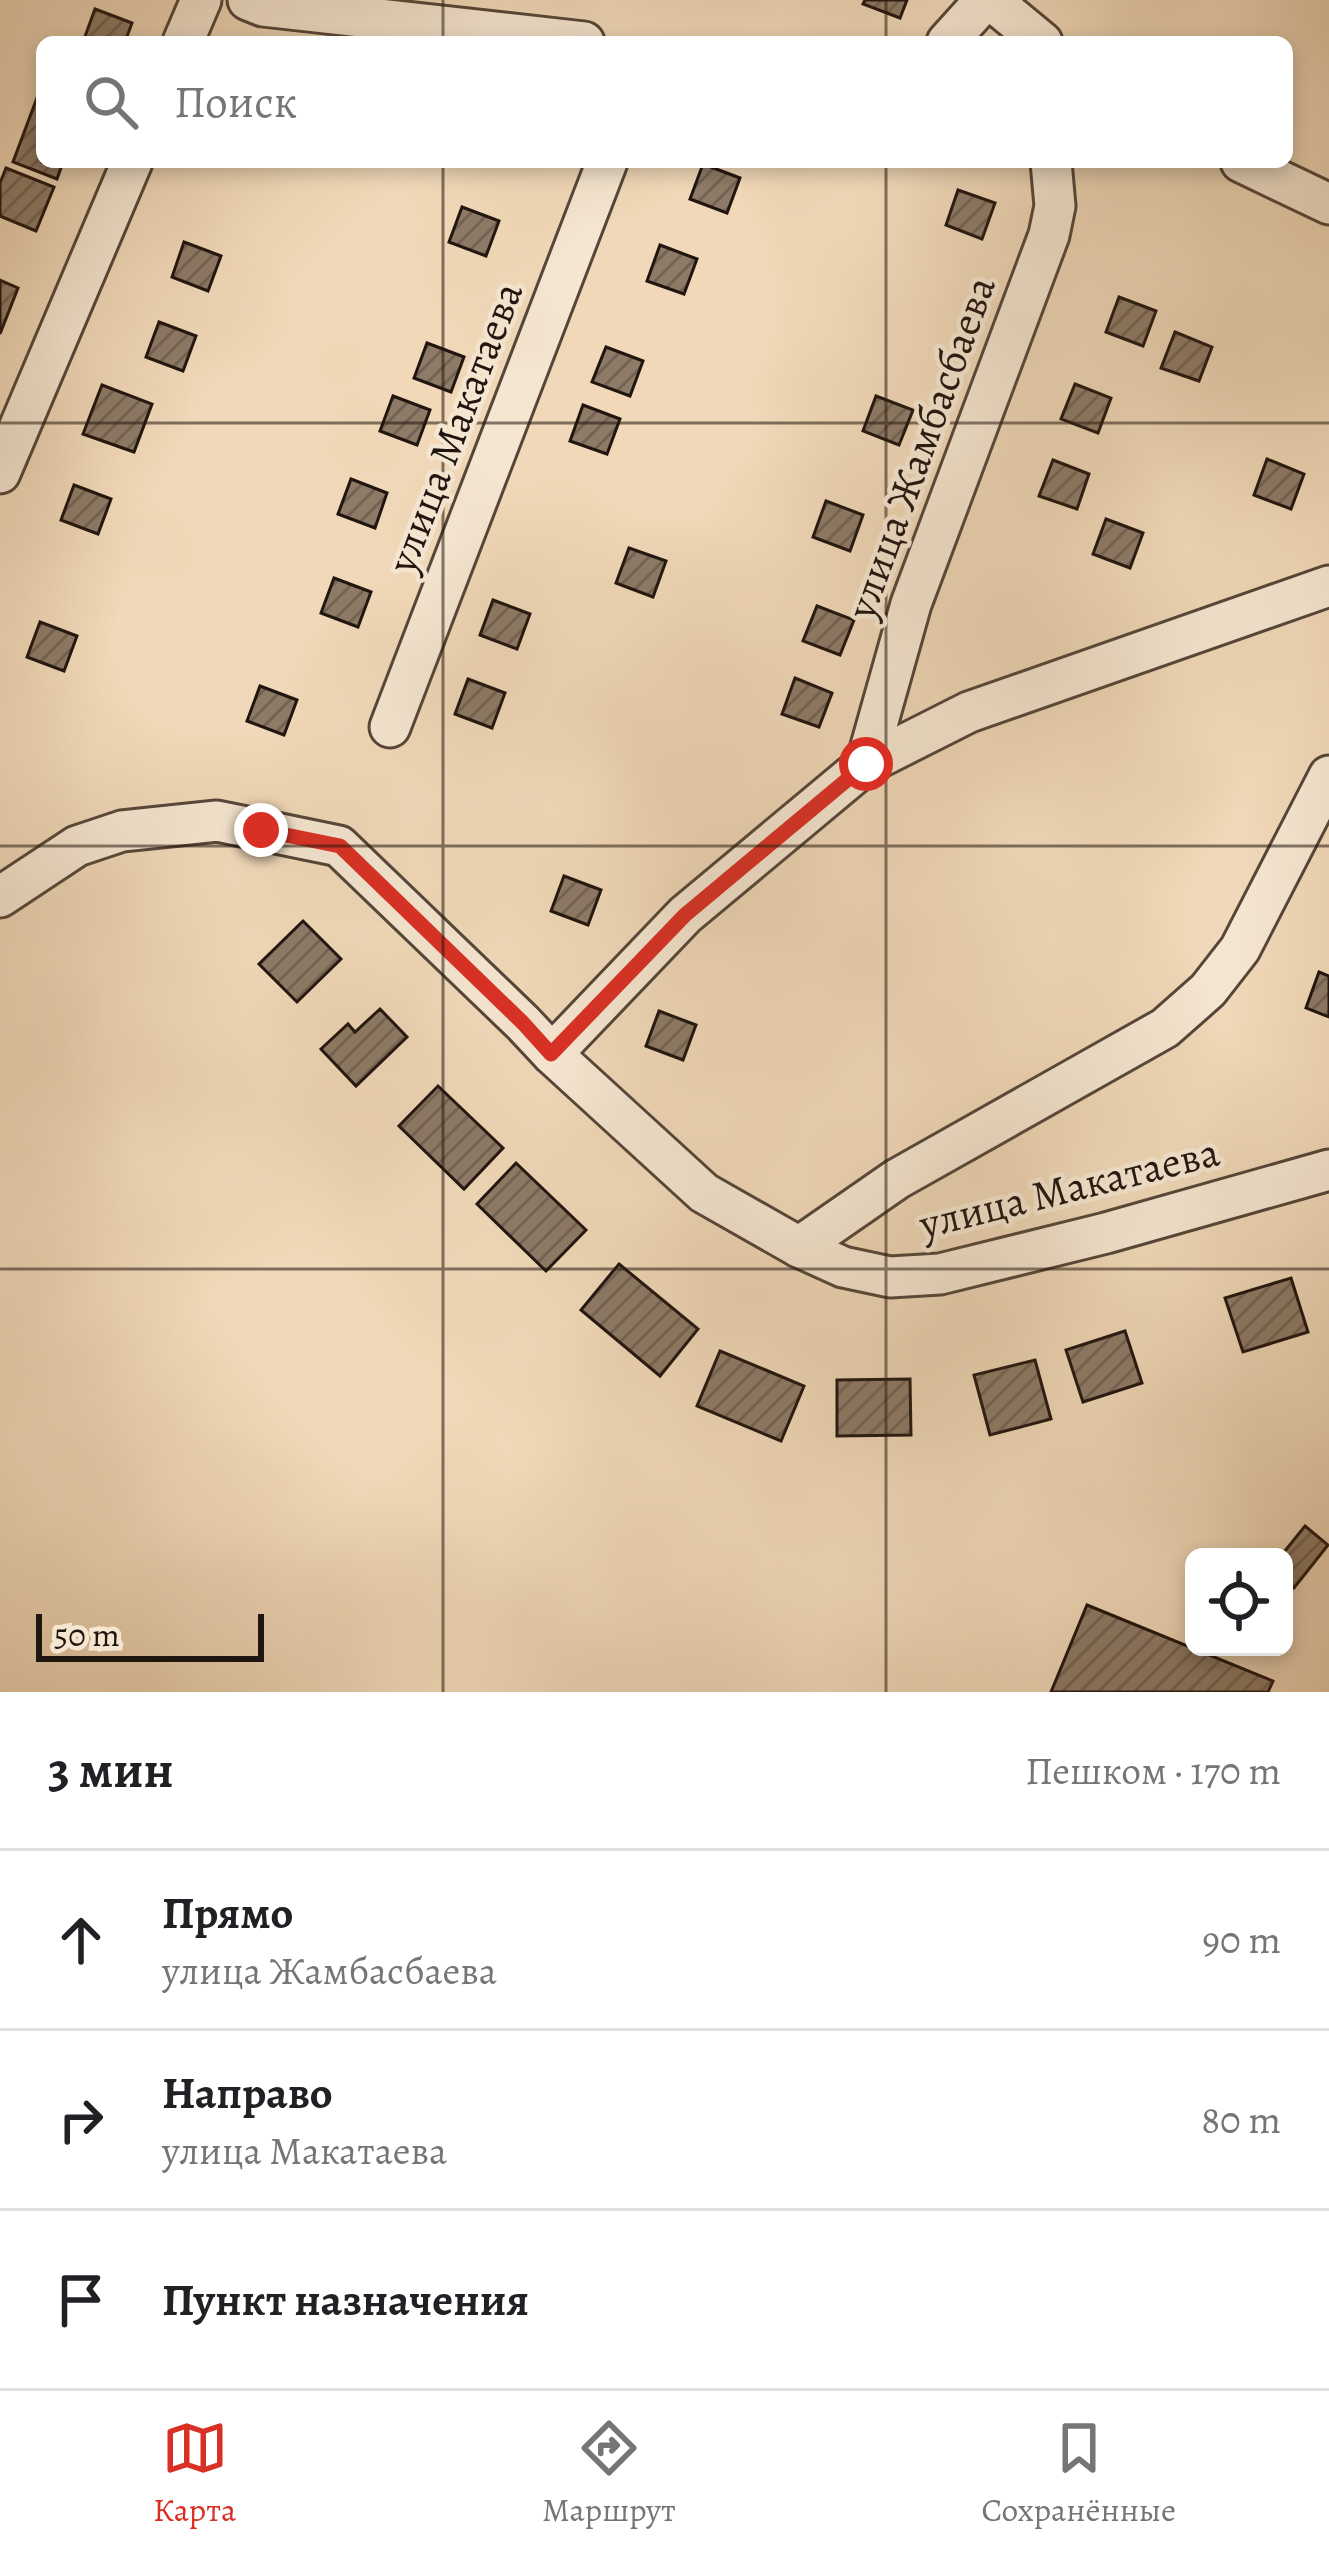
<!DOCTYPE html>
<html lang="ru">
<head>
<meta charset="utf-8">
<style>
	:root { --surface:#fff; --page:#f2f2f2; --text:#202124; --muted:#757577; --line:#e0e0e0; --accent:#d93025 }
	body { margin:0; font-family:Alegreya,serif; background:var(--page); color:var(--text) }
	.controls { position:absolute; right:36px; bottom:36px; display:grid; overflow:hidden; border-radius:18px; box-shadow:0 6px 18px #0003 }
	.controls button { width:108px; height:108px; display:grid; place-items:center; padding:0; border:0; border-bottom:3px solid var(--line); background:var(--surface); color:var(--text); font:60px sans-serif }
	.scale { position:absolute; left:36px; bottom:30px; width:228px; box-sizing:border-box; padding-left:12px; border:6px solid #21150f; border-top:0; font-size:33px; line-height:42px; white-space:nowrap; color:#21150f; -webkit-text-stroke:9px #f5e6d1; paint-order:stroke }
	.stop { position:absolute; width:36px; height:36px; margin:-27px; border:9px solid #d93025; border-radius:50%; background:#fff }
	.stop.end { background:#d93025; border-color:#fff; box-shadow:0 3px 12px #0008 }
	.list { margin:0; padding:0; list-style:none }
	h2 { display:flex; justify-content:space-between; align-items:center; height:156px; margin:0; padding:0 48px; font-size:51px }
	h2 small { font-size:39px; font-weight:400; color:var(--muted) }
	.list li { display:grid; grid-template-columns:78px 1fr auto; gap:36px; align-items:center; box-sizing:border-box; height:180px; padding:0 48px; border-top:3px solid var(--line) }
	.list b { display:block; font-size:45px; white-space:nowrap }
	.list p { margin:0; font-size:39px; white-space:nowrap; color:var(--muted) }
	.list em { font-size:39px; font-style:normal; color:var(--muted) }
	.icon { flex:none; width:66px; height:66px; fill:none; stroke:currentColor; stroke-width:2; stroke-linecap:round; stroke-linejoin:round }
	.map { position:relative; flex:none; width:1329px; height:1692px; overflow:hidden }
	.search { position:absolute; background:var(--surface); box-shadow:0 6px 18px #0003; left:36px; right:36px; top:36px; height:132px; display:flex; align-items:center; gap:30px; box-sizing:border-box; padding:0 42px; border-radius:18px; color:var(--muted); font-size:45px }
	.sheet { height:696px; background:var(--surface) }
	nav { display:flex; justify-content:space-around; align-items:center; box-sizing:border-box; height:168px; border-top:3px solid var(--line); background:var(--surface); font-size:33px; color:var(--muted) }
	nav a { display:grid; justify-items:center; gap:6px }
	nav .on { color:var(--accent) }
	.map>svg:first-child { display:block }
	.building { fill:url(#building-hatch); stroke:#21150f; stroke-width:3 }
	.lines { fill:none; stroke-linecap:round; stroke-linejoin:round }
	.minor-casing { stroke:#554639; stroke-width:45 }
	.minor { stroke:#f5e6d1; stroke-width:39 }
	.route { stroke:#d93025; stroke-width:15 }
	.grid { fill:none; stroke:#21150f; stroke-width:3; stroke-opacity:0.55 }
	.labels { text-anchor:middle; stroke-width:9; stroke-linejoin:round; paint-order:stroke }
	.street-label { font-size:42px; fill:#21150f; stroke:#f5e6d1 }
</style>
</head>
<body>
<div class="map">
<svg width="1329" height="1692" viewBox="0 0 1329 1692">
	<defs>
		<pattern id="building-hatch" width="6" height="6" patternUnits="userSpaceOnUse" patternTransform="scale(3)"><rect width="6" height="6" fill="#8d7a67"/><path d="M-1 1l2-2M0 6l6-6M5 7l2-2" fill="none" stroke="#736353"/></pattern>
	</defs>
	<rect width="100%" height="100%" fill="#f0d8b8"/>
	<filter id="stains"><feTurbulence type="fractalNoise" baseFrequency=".00167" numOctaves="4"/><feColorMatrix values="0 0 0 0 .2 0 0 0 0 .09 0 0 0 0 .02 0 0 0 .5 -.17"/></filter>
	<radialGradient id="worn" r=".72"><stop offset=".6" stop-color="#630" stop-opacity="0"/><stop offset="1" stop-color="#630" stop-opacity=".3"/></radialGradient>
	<g class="building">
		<polygon points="865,0 907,0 900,18 863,4"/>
		<polygon points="95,9 132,23 125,42 83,42"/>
		<polygon points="38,95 42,97 42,162 63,162 57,179 13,162"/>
		<polygon points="703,164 740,178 727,213 690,199"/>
		<polygon points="6,168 54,187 36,231 0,216 0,183"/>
		<polygon points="958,190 995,203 982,239 946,225"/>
		<polygon points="462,207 499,221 486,256 449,242"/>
		<polygon points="184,242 221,256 208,291 172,277"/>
		<polygon points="660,245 697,259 684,294 647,281"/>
		<polygon points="0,280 18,288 0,334"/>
		<polygon points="1119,297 1156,311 1143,346 1106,332"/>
		<polygon points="159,322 196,336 183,371 146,357"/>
		<polygon points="1175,332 1212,347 1199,381 1161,368"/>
		<polygon points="427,343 464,357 451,392 414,378"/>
		<polygon points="606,347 643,361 630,396 592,382"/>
		<polygon points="1075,384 1111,398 1098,433 1061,419"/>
		<polygon points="102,385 152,404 134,452 83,434"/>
		<polygon points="393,396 430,410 417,445 380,431"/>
		<polygon points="876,396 913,410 899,445 863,431"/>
		<polygon points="583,405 620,419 607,454 570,441"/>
		<polygon points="1267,459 1304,474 1291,509 1254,495"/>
		<polygon points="1053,460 1089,474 1077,509 1039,496"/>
		<polygon points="351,479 387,493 375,528 338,514"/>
		<polygon points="74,485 111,499 98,534 61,520"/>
		<polygon points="826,501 863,515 850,551 813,537"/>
		<polygon points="1106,519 1143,533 1130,568 1093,554"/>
		<polygon points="629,548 666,561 653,597 616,583"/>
		<polygon points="334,578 371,592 358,627 321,613"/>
		<polygon points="493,600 530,614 517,649 480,635"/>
		<polygon points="817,606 854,620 840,655 803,641"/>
		<polygon points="40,622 77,636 64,671 27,657"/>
		<polygon points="795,678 832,693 819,727 782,714"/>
		<polygon points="468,679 505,693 492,728 455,714"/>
		<polygon points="260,686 297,700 284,735 247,721"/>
		<polygon points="564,876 601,890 588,925 551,911"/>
		<polygon points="303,921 341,959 297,1002 259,964"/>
		<polygon points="1319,972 1329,976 1329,1017 1306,1008"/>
		<polygon points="380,1009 407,1037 356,1086 321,1049 348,1024 355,1032"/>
		<polygon points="659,1011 696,1025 683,1060 646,1046"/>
		<polygon points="438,1086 503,1148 464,1189 399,1126"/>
		<polygon points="516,1163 586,1230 546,1271 477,1204"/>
		<polygon points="619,1264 698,1329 660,1376 581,1310"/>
		<polygon points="1291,1278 1308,1332 1243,1352 1225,1298"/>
		<polygon points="1125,1331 1142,1383 1083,1402 1066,1350"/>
		<polygon points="720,1351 804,1386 781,1441 697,1406"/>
		<polygon points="1035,1360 1051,1419 990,1435 974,1375"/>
		<polygon points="910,1379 911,1435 837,1436 837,1380"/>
		<polygon points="1305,1526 1328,1545 1294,1588 1284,1580 1284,1557 1280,1557"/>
		<polygon points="1087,1605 1273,1681 1268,1692 1051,1692"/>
	</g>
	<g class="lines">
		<g class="minor-casing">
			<g id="minor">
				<polyline points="248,0 263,6 584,42"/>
				<polyline points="991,0 1042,42"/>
				<polyline points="183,42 201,0"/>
				<polyline points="947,42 985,0"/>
				<polyline points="1241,162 1329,204"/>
				<polyline points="0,473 132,162"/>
				<polyline points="390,727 607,162"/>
				<polyline points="866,764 911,604 1049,235 1055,206 1051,162"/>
				<polyline points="0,897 77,846 122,831 217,821 339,846 523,1023 552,1054 704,1193 799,1247 843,1267 890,1277 940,1274 1106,1233 1329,1170"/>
				<polyline points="552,1054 685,915 866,764 969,712 1329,586"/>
				<polyline points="799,1247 897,1179 1165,1028 1208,990 1240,949 1329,776"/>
			</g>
		</g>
		<use href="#minor" class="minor"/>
	</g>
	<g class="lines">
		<polyline class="route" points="261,830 340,846 523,1023 551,1054 685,915 866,764"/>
	</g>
	<path class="grid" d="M443,0V42M886,0V42M443,162V1692M886,162V1692M0,423H1329M0,846H1329M0,1269H1329"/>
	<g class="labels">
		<g class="street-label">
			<text transform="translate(454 427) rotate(-69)" y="15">улица Макатаева</text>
			<text transform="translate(920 447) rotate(-70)" y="15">улица Жамбасбаева</text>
			<text transform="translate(1069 1187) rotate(-14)" y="15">улица Макатаева</text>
		</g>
	</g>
	<rect width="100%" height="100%" filter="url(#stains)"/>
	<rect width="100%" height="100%" fill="url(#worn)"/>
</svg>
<div class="controls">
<button><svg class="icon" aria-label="locate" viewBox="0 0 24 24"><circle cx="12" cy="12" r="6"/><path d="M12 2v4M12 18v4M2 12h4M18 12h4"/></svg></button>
</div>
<div class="scale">50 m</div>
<div class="stop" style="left:866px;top:764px"></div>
<div class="stop end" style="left:261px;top:830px"></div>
<div class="search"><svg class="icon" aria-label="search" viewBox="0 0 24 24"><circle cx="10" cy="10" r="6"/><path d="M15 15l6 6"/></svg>Поиск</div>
</div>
<section class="sheet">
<h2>3 мин<small>Пешком · 170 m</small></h2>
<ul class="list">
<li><svg class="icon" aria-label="ahead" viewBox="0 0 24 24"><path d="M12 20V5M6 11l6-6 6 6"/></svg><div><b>Прямо</b><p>улица Жамбасбаева</p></div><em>90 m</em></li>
<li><svg class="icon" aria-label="right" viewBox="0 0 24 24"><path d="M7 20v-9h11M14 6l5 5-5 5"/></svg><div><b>Направо</b><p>улица Макатаева</p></div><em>80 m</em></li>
<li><svg class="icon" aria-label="arrive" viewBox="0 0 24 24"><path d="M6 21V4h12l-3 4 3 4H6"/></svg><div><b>Пункт назначения</b></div></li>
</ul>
</section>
<nav>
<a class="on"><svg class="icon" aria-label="map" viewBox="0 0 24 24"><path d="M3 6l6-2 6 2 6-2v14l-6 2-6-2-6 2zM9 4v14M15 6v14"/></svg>Карта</a>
<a><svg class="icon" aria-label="directions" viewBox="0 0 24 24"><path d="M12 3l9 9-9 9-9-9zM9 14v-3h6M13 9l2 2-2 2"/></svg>Маршрут</a>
<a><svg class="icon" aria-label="saved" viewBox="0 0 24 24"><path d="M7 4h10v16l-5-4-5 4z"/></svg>Сохранённые</a>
</nav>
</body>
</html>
